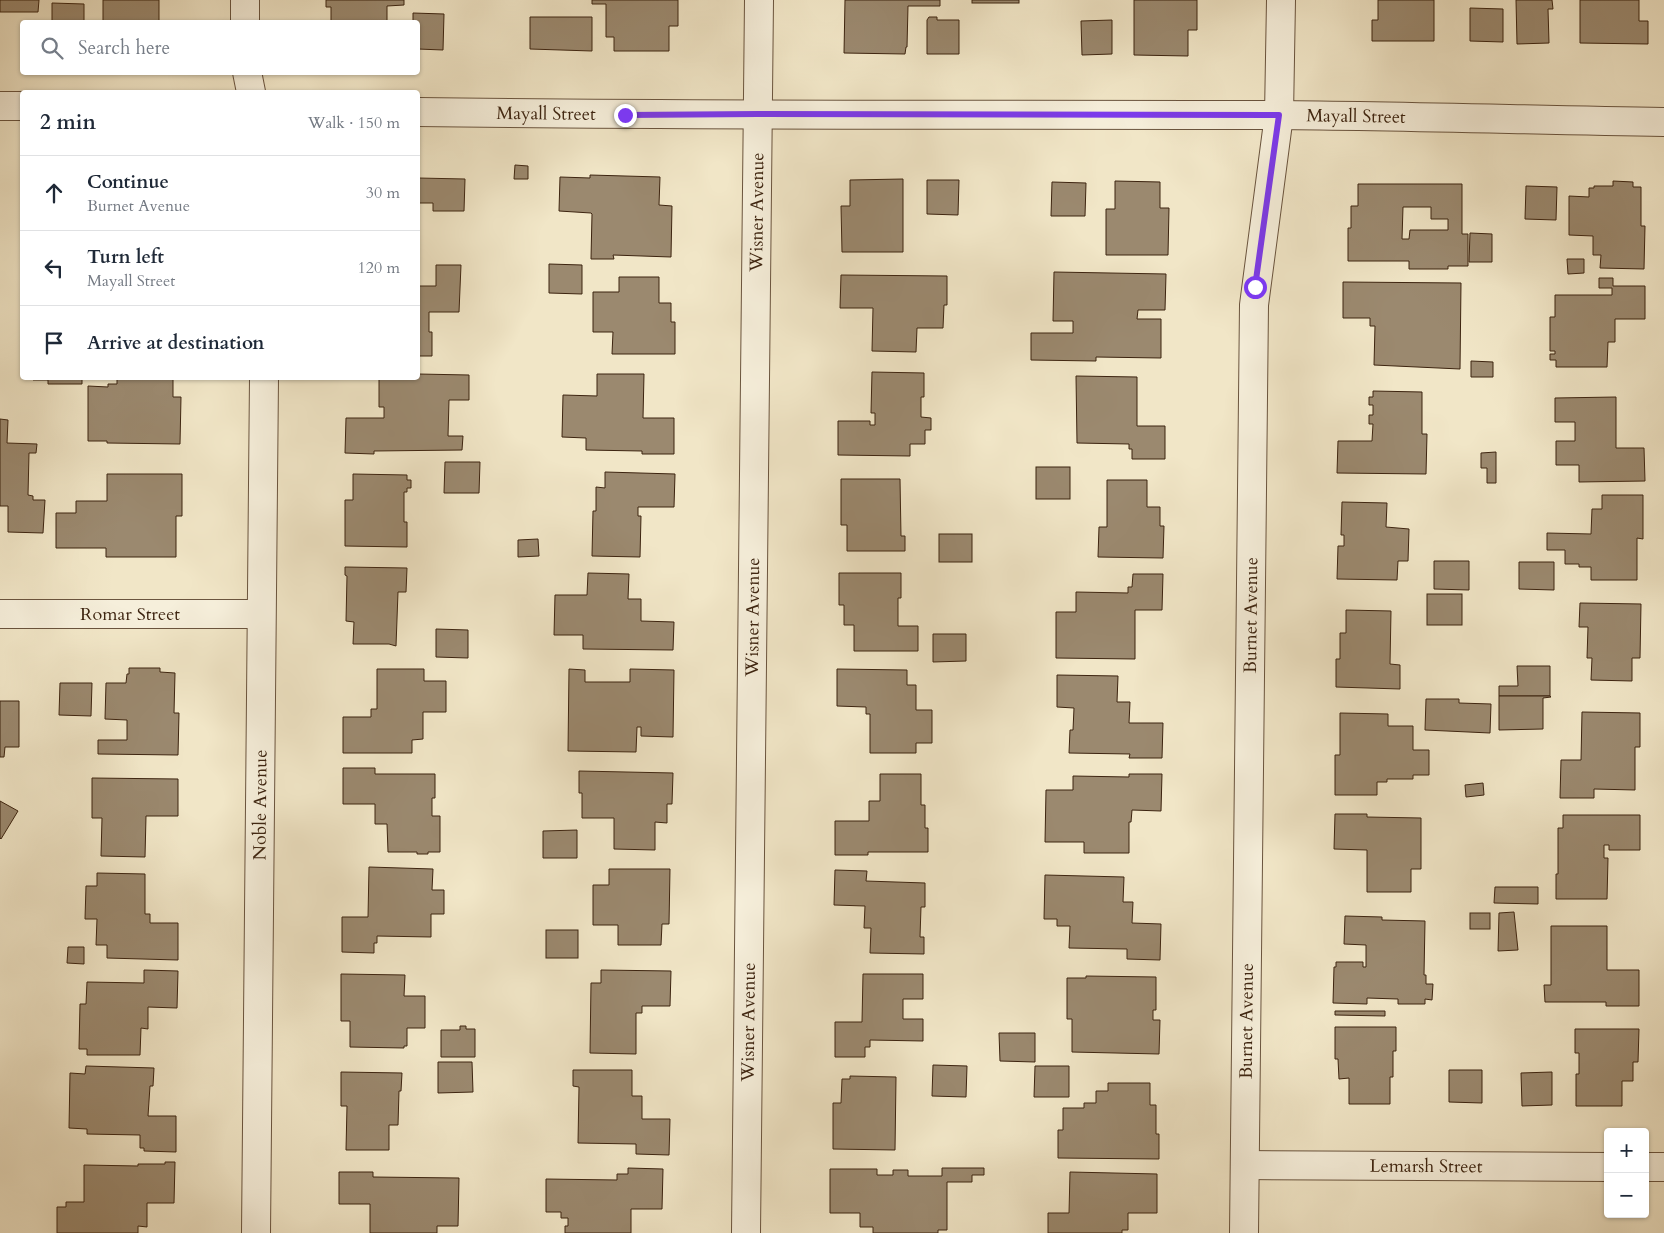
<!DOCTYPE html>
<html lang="en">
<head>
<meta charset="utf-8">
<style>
	:root { --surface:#fff; --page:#f6f6f7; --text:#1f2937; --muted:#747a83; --line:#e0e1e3 }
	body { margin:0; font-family:Cardo,serif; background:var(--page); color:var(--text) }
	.controls { position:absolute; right:15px; bottom:15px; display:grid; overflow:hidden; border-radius:5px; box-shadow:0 1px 4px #0004 }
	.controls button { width:45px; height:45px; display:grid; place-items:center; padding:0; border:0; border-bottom:1px solid var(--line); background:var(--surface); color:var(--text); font:25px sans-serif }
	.stop { position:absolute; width:15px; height:15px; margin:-11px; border:4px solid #7c3aed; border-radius:50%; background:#fff }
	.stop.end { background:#7c3aed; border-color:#fff; box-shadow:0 1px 5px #0008 }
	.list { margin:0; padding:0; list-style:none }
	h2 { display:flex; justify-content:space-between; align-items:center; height:65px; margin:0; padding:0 20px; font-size:21px }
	h2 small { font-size:16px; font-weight:400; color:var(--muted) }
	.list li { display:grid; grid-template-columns:32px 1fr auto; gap:15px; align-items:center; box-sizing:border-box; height:75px; padding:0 20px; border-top:1px solid var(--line) }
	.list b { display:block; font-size:19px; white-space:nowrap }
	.list p { margin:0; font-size:16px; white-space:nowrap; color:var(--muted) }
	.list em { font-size:16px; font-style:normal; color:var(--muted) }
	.icon { flex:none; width:28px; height:28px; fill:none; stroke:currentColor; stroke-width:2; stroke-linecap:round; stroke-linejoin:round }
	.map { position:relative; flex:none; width:1664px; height:1233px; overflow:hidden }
	.search { position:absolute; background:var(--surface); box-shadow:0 1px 4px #0004; left:20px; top:20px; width:400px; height:55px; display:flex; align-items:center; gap:12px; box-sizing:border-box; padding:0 18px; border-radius:5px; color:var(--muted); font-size:19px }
	.panel { position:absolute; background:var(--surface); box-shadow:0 1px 4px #0004; left:20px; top:90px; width:400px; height:290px; border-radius:5px }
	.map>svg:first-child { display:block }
	.building { fill:#9b896f; stroke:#3d2410; fill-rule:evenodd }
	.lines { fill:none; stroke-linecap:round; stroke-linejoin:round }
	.minor-casing { stroke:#6a543e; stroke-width:30 }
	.minor { stroke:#f6efdb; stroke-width:28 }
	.route { stroke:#7c3aed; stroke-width:6 }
	.labels { text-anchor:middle; stroke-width:4; stroke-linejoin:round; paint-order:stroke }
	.street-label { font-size:18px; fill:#3d2410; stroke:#f6efdb }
</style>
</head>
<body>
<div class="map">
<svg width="1664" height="1233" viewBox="0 0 1664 1233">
	<rect width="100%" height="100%" fill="#f1e6c7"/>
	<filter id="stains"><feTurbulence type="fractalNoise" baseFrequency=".004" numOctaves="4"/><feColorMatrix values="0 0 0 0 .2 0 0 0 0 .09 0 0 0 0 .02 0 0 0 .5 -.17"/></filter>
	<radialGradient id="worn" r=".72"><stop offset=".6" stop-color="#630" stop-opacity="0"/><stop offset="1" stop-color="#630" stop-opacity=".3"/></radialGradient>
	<g class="building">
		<polygon points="0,0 39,0 38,12 0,12"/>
		<rect x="103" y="0" width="56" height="22"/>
		<polygon points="326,0 404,0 404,5 387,6 387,22 331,22 331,7 326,7"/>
		<polygon points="592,0 678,0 678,26 669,26 669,51 614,51 614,37 606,37 606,4 592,4"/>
		<polygon points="845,0 940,0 940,6 908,6 907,47 906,47 905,54 844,53"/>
		<rect x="972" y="0" width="47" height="3"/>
		<polygon points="1134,0 1197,0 1197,30 1188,30 1188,56 1134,55"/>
		<polygon points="1378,0 1434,0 1434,41 1372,41 1372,20 1378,20"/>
		<polygon points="1516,0 1552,0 1553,9 1548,9 1549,43 1517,44"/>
		<polygon points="1580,0 1639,0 1639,21 1648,21 1648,44 1580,43"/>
		<polygon points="52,3 84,4 84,22 52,22"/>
		<polygon points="1470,8 1503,9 1503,42 1470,41"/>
		<polygon points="413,13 444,14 443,50 418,49 418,22 413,22"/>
		<polygon points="530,17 592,17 592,51 530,49"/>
		<polygon points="929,17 937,17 937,20 959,20 959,54 927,54 927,20"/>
		<polygon points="1112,20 1112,54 1082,55 1081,21"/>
		<polygon points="515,165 528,166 528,179 514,179"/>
		<polygon points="590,175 660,177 659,205 672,206 671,257 613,255 614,259 591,259 592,214 591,213 559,211 560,177 590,178"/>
		<polygon points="418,178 465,179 464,211 433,211 433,203 418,203"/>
		<polygon points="903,179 903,252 842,252 841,206 850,206 850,180"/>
		<polygon points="927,180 959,180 958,215 927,214"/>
		<polygon points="1115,181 1160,182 1160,208 1169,208 1168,255 1106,255 1106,209 1115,209"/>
		<polygon points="1613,181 1633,182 1633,187 1641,187 1641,226 1645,226 1644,269 1600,268 1601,255 1593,255 1593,236 1569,235 1569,196 1589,197 1589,188 1594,188 1594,186 1613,186"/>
		<polygon points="1052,182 1086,183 1085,216 1051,216"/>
		<path d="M1358,184H1462V234H1468V266H1448V269H1409V261H1348V228H1351V206H1358ZM1403,207H1431V219H1448V230H1410L1409,239H1402Z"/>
		<polygon points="1526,186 1557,187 1556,220 1525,219"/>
		<polygon points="1470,233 1492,234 1492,262 1469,262"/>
		<polygon points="1567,259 1584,259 1584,273 1568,274"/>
		<polygon points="549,264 582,265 582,294 549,293"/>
		<polygon points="436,265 461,265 459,312 429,312 429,332 432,332 432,356 418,356 418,271 419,271 419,286 436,286"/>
		<polygon points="1054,272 1166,274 1165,310 1138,310 1137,319 1161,319 1161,358 1096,357 1096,361 1031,360 1031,333 1073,333 1073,321 1053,321"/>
		<polygon points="841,275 947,276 947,305 944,305 943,328 917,328 916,352 872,351 873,308 840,308"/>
		<polygon points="619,277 659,277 659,303 671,303 671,322 675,322 675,354 612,354 613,332 593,332 593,292 619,292"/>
		<polygon points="1599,278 1613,278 1613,286 1645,286 1645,319 1615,319 1615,342 1608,342 1607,367 1556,367 1556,360 1550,360 1550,354 1555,354 1555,351 1550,351 1550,317 1555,317 1555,295 1612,295 1612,288 1599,288"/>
		<polygon points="1343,282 1461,283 1460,369 1374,365 1375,326 1370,326 1370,318 1343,318"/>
		<polygon points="1471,361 1493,362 1493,377 1471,377"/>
		<polygon points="872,372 924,373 924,397 921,397 921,417 931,418 931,430 925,430 925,444 910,444 910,456 838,455 838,421 870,421 870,425 875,425 875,413 871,413"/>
		<polygon points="418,374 469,375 469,400 449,400 448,436 463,436 462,450 374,451 374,454 345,453 346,418 384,418 384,407 379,407 379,378 418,378"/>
		<polygon points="597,374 644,374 643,418 674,418 674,454 642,454 642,451 586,450 586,438 562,437 563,395 597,396"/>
		<polygon points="1076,376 1137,377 1137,426 1165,426 1165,459 1132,459 1132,449 1129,449 1129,444 1077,443"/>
		<polygon points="33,378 82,378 82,384 48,384 48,380 33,380"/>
		<polygon points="117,378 173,378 173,397 181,397 180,444 107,443 107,441 88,441 88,386 108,387 108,384 117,384"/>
		<polygon points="1373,391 1422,392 1422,434 1427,434 1426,474 1337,473 1338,441 1372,441 1373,424 1369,424 1369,415 1373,415 1373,405 1369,405 1369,397 1373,397"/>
		<polygon points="1616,397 1616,448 1644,448 1645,481 1579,482 1579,465 1556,465 1556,441 1575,441 1575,422 1555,422 1555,398"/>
		<polygon points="0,419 8,420 7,443 37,444 36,453 29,453 28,495 33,496 33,500 45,500 43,533 8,532 8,506 0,506"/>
		<polygon points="1496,452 1496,483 1487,483 1487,468 1481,468 1481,453"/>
		<polygon points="445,462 480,462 479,493 444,493"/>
		<rect x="1036" y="467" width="34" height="32"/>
		<polygon points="605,472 675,474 674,507 638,507 638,516 641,516 640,557 592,556 593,511 596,511 596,487 605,488"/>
		<polygon points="107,474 182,474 182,516 176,516 176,557 106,557 106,548 56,548 56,513 76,513 76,501 107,501"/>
		<polygon points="353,474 407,475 407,480 411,480 411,488 407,488 407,492 404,492 404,522 407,522 407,547 345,546 345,500 353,500"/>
		<polygon points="841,479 900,479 901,536 905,536 905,551 847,551 847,525 841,525"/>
		<polygon points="1107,480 1147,480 1147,507 1160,507 1160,526 1164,526 1163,558 1098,557 1099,527 1107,527"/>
		<polygon points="1602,495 1643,495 1643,539 1637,538 1637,580 1591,580 1591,567 1579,567 1579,564 1565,564 1565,550 1547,550 1547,533 1591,534 1592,509 1602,509"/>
		<polygon points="1342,502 1387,503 1386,527 1409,529 1408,561 1398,561 1397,580 1337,579 1338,546 1344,546 1344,535 1341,535"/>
		<rect x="939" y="534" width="33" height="28"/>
		<polygon points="538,539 539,556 518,557 518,540"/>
		<polygon points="1434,561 1469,561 1469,590 1434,589"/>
		<polygon points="1519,562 1554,562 1554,590 1519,589"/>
		<polygon points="345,567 407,568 406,592 398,592 396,646 389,644 353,644 354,622 346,621 347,576 345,575"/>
		<polygon points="588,573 629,574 628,599 641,599 641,621 674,622 673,650 583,649 583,635 554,635 555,595 587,595"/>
		<polygon points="839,573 901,573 901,598 898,598 898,626 918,626 918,651 854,651 854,625 844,625 844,605 839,605"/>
		<polygon points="1133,574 1163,574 1162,610 1135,610 1135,659 1056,658 1056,612 1076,612 1076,592 1128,593 1128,587 1132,587"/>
		<rect x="1427" y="594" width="35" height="31"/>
		<polygon points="1580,603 1641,604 1640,658 1632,658 1632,681 1591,680 1592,658 1587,658 1588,627 1579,627"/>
		<polygon points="1346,610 1391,611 1390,664 1400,665 1400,689 1336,687 1336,659 1340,659 1340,633 1346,633"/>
		<polygon points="436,629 468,630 468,658 436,657"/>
		<polygon points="933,634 966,634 966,661 933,662"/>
		<polygon points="1517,666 1550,666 1550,696 1499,696 1499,686 1518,686"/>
		<polygon points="129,668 160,668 160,672 175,673 174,713 179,713 178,755 98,754 98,740 127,740 127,720 105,719 106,683 126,683 127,674 129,674"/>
		<polygon points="377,669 424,669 424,681 446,681 446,712 423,712 423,739 412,740 412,753 343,753 343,717 371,717 371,709 377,709"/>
		<polygon points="569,669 585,670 585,682 630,682 630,669 674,670 673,737 641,736 641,727 637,727 636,752 568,751"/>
		<polygon points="837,669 907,670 907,685 916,685 916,710 932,710 932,743 916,743 916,753 870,753 870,714 866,714 866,707 837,706"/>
		<polygon points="1057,675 1118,676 1117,702 1130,702 1129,723 1163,723 1162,758 1129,758 1130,754 1069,753 1070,730 1073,730 1074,708 1057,707"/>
		<polygon points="60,683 92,683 91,716 59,715"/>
		<polygon points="1499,696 1550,696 1551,697 1543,698 1543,729 1499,730"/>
		<polygon points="1426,699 1459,699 1459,703 1491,704 1490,733 1425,730"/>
		<polygon points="0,701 19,701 19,747 5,747 4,757 0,757"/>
		<polygon points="1582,712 1640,713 1640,747 1635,747 1635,790 1594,789 1594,798 1560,798 1561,760 1581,760"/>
		<polygon points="1340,713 1388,714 1388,726 1413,726 1413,750 1429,750 1429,775 1413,775 1413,779 1387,779 1387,782 1377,782 1377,795 1335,795 1335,755 1340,755"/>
		<polygon points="343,768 375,768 375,774 435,774 435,798 432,798 432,816 440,816 440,852 428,852 428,854 417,854 417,852 388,852 387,824 375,824 375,804 343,804"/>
		<polygon points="579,771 673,773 672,804 667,804 667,823 655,822 655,850 614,849 614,818 582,818 582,793 579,793"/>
		<polygon points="880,774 921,774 921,805 925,805 925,828 928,828 928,852 868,852 868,855 835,855 835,821 869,821 869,801 880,801"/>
		<polygon points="1129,774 1162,774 1161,811 1132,810 1131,822 1129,822 1129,853 1084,853 1084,842 1045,842 1046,790 1073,790 1073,776 1129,777"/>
		<polygon points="92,778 178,779 178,816 146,816 145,857 101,856 102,818 92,818"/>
		<polygon points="1483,783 1484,795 1466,797 1465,785"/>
		<polygon points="0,801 18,811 1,839 0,838"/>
		<polygon points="1335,814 1367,814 1367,817 1421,818 1421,869 1411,869 1411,892 1367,892 1367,850 1334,849"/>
		<polygon points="1563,815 1640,815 1640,850 1609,850 1609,845 1604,845 1604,858 1608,858 1607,899 1556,899 1556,874 1558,874 1558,828 1563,828"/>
		<polygon points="577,830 577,858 543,858 543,831"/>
		<polygon points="369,867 433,869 432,890 444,890 444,914 431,914 431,937 377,936 377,943 374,943 374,953 342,952 342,917 368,917"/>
		<polygon points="609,869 670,869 669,924 662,924 661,945 618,945 618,925 593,925 593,885 609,885"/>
		<polygon points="835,870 867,871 866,881 925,883 925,907 921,907 920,937 924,937 924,954 870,953 871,928 864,928 865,906 834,905"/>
		<polygon points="97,873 145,874 145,914 150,914 150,923 178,923 178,960 107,958 107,945 96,945 97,919 85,919 86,886 97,886"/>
		<polygon points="1045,875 1124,877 1123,902 1133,902 1132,923 1161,924 1160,960 1127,959 1127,949 1069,948 1070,926 1057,926 1057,919 1044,919"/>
		<polygon points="1495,887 1538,887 1538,904 1494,903"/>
		<polygon points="1514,912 1518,950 1498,951 1499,913"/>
		<rect x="1470" y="913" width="20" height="16"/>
		<polygon points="1345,916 1382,917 1382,920 1425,921 1424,975 1426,975 1426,984 1433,984 1432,1000 1425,999 1425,1004 1398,1004 1398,999 1367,998 1367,1004 1333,1003 1334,967 1336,967 1336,962 1363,962 1363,967 1366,967 1366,945 1344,944"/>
		<polygon points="1551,926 1607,926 1607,970 1639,970 1639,1006 1606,1006 1606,1002 1545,1002 1544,985 1551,985"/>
		<rect x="546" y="930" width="32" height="28"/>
		<polygon points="68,947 84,947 84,964 67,963"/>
		<polygon points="144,970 178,971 177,1008 148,1007 148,1029 141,1028 140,1055 87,1055 87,1049 79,1049 80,1004 86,1004 87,982 144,983"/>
		<polygon points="601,970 671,971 670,1006 642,1006 642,1013 636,1013 636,1054 590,1053 591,983 601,983"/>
		<polygon points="341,974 405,975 404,996 425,996 425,1028 407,1028 407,1046 404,1046 404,1048 350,1047 350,1021 341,1021"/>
		<polygon points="863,974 923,974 923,999 903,999 903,1019 923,1019 923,1041 870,1040 870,1047 865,1047 865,1057 835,1057 835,1022 862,1022"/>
		<polygon points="1086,976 1156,977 1156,1010 1153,1010 1153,1020 1160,1020 1159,1054 1072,1052 1072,1019 1067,1019 1067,978 1086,978"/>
		<polygon points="1335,1011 1385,1011 1385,1016 1335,1015"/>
		<polygon points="460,1026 466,1026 466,1029 475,1029 475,1057 441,1057 441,1030 460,1030"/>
		<polygon points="1335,1027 1396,1027 1396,1051 1393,1051 1393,1077 1390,1077 1390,1104 1349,1104 1349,1078 1339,1079 1338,1059 1335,1059"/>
		<polygon points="1575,1029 1639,1029 1638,1062 1633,1062 1633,1081 1622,1081 1622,1106 1576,1106 1576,1074 1579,1074 1579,1053 1575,1053"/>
		<polygon points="999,1033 1035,1033 1035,1062 1000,1061"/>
		<polygon points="438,1062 472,1062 473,1092 438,1093"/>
		<polygon points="933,1065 967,1066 966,1097 932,1096"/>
		<polygon points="86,1066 154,1068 153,1086 150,1086 148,1116 176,1116 176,1152 144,1151 144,1148 140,1148 140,1135 87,1134 87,1129 69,1128 70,1073 85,1074"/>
		<polygon points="1035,1066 1069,1066 1069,1097 1034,1097"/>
		<polygon points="573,1070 632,1070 632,1096 642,1096 642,1119 670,1119 669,1155 636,1154 636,1144 578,1143 579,1087 573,1086"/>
		<polygon points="1449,1070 1482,1070 1482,1103 1449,1102"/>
		<polygon points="341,1072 402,1073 401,1091 399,1091 398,1125 389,1125 389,1150 346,1150 347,1106 341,1106"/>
		<polygon points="1552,1072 1552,1105 1522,1106 1521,1073"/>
		<polygon points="850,1076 896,1077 895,1150 833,1149 833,1103 841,1103 842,1079 850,1079"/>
		<polygon points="1108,1083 1150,1083 1150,1105 1156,1105 1156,1134 1159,1134 1159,1159 1058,1158 1058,1130 1063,1130 1063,1108 1084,1108 1084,1103 1096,1103 1096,1091 1108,1091"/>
		<polygon points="165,1162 175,1162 174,1203 147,1203 147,1227 138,1226 138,1233 57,1233 57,1207 66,1207 66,1202 84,1202 84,1165 138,1166 138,1164 165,1164"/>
		<polygon points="628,1168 663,1169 662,1209 631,1209 631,1233 565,1233 565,1226 568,1226 568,1218 561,1218 561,1212 546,1212 546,1179 617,1180 617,1174 628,1174"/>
		<polygon points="942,1168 984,1168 984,1175 972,1175 972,1182 947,1182 947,1230 938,1230 938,1233 873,1233 873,1227 860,1227 860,1213 830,1213 830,1169 877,1169 877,1175 893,1175 893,1170 908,1170 908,1176 942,1176"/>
		<polygon points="339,1172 373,1172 373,1177 459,1178 458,1226 437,1226 437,1233 370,1233 370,1204 339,1204"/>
		<polygon points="1070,1172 1157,1174 1157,1213 1128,1213 1128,1230 1122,1230 1122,1233 1048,1233 1048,1213 1069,1213"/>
	</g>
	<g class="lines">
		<g class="minor-casing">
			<g id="minor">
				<polyline points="245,0 245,22"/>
				<polyline points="247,72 251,92"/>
				<polyline points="0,106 22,106"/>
				<path id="s1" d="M418,112C704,116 990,114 1276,115C1405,116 1535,120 1664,122"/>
				<path id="s2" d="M0,614H260"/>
				<path id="s3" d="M1245,1165L1608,1167"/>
				<polyline points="1645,1167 1664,1167"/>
				<path id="s4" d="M256,1233L264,378"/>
				<path id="s5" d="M746,1233L759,0"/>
				<path id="s6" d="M1244,1233L1254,305L1279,115L1281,0"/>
			</g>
		</g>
		<use href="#minor" class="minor"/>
	</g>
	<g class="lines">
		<polyline class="route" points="625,115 758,114 1279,115 1255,287"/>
	</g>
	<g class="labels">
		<g class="street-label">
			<text dy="6" stroke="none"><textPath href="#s1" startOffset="128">Mayall Street</textPath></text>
			<text dy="6" stroke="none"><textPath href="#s1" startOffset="938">Mayall Street</textPath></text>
			<text dy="6" stroke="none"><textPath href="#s5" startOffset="1021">Wisner Avenue</textPath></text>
			<text dy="6" stroke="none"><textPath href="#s2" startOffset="130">Romar Street</textPath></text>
			<text dy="6" stroke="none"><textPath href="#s6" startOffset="618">Burnet Avenue</textPath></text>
			<text dy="6" stroke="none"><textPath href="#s5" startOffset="616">Wisner Avenue</textPath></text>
			<text dy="6" stroke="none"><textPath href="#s4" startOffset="428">Noble Avenue</textPath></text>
			<text dy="6" stroke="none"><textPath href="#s5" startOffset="211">Wisner Avenue</textPath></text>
			<text dy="6" stroke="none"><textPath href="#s6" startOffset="212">Burnet Avenue</textPath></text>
			<text dy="6" stroke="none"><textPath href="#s3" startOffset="181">Lemarsh Street</textPath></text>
		</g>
	</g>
	<rect width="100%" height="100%" filter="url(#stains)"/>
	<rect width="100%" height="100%" fill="url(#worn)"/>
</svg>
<div class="controls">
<button>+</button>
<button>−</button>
</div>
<div class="stop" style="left:1255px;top:287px"></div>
<div class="stop end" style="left:625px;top:115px"></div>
<div class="search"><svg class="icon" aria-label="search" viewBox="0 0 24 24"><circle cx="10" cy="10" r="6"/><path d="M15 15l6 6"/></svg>Search here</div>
<section class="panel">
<h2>2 min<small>Walk · 150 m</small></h2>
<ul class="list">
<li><svg class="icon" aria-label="ahead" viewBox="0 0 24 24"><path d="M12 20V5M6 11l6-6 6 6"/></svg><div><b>Continue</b><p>Burnet Avenue</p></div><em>30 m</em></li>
<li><svg class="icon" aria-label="left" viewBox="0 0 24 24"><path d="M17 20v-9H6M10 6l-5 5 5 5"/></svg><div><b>Turn left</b><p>Mayall Street</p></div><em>120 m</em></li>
<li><svg class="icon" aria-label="arrive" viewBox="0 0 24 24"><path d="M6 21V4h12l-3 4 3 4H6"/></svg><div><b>Arrive at destination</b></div></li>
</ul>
</section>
</div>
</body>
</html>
